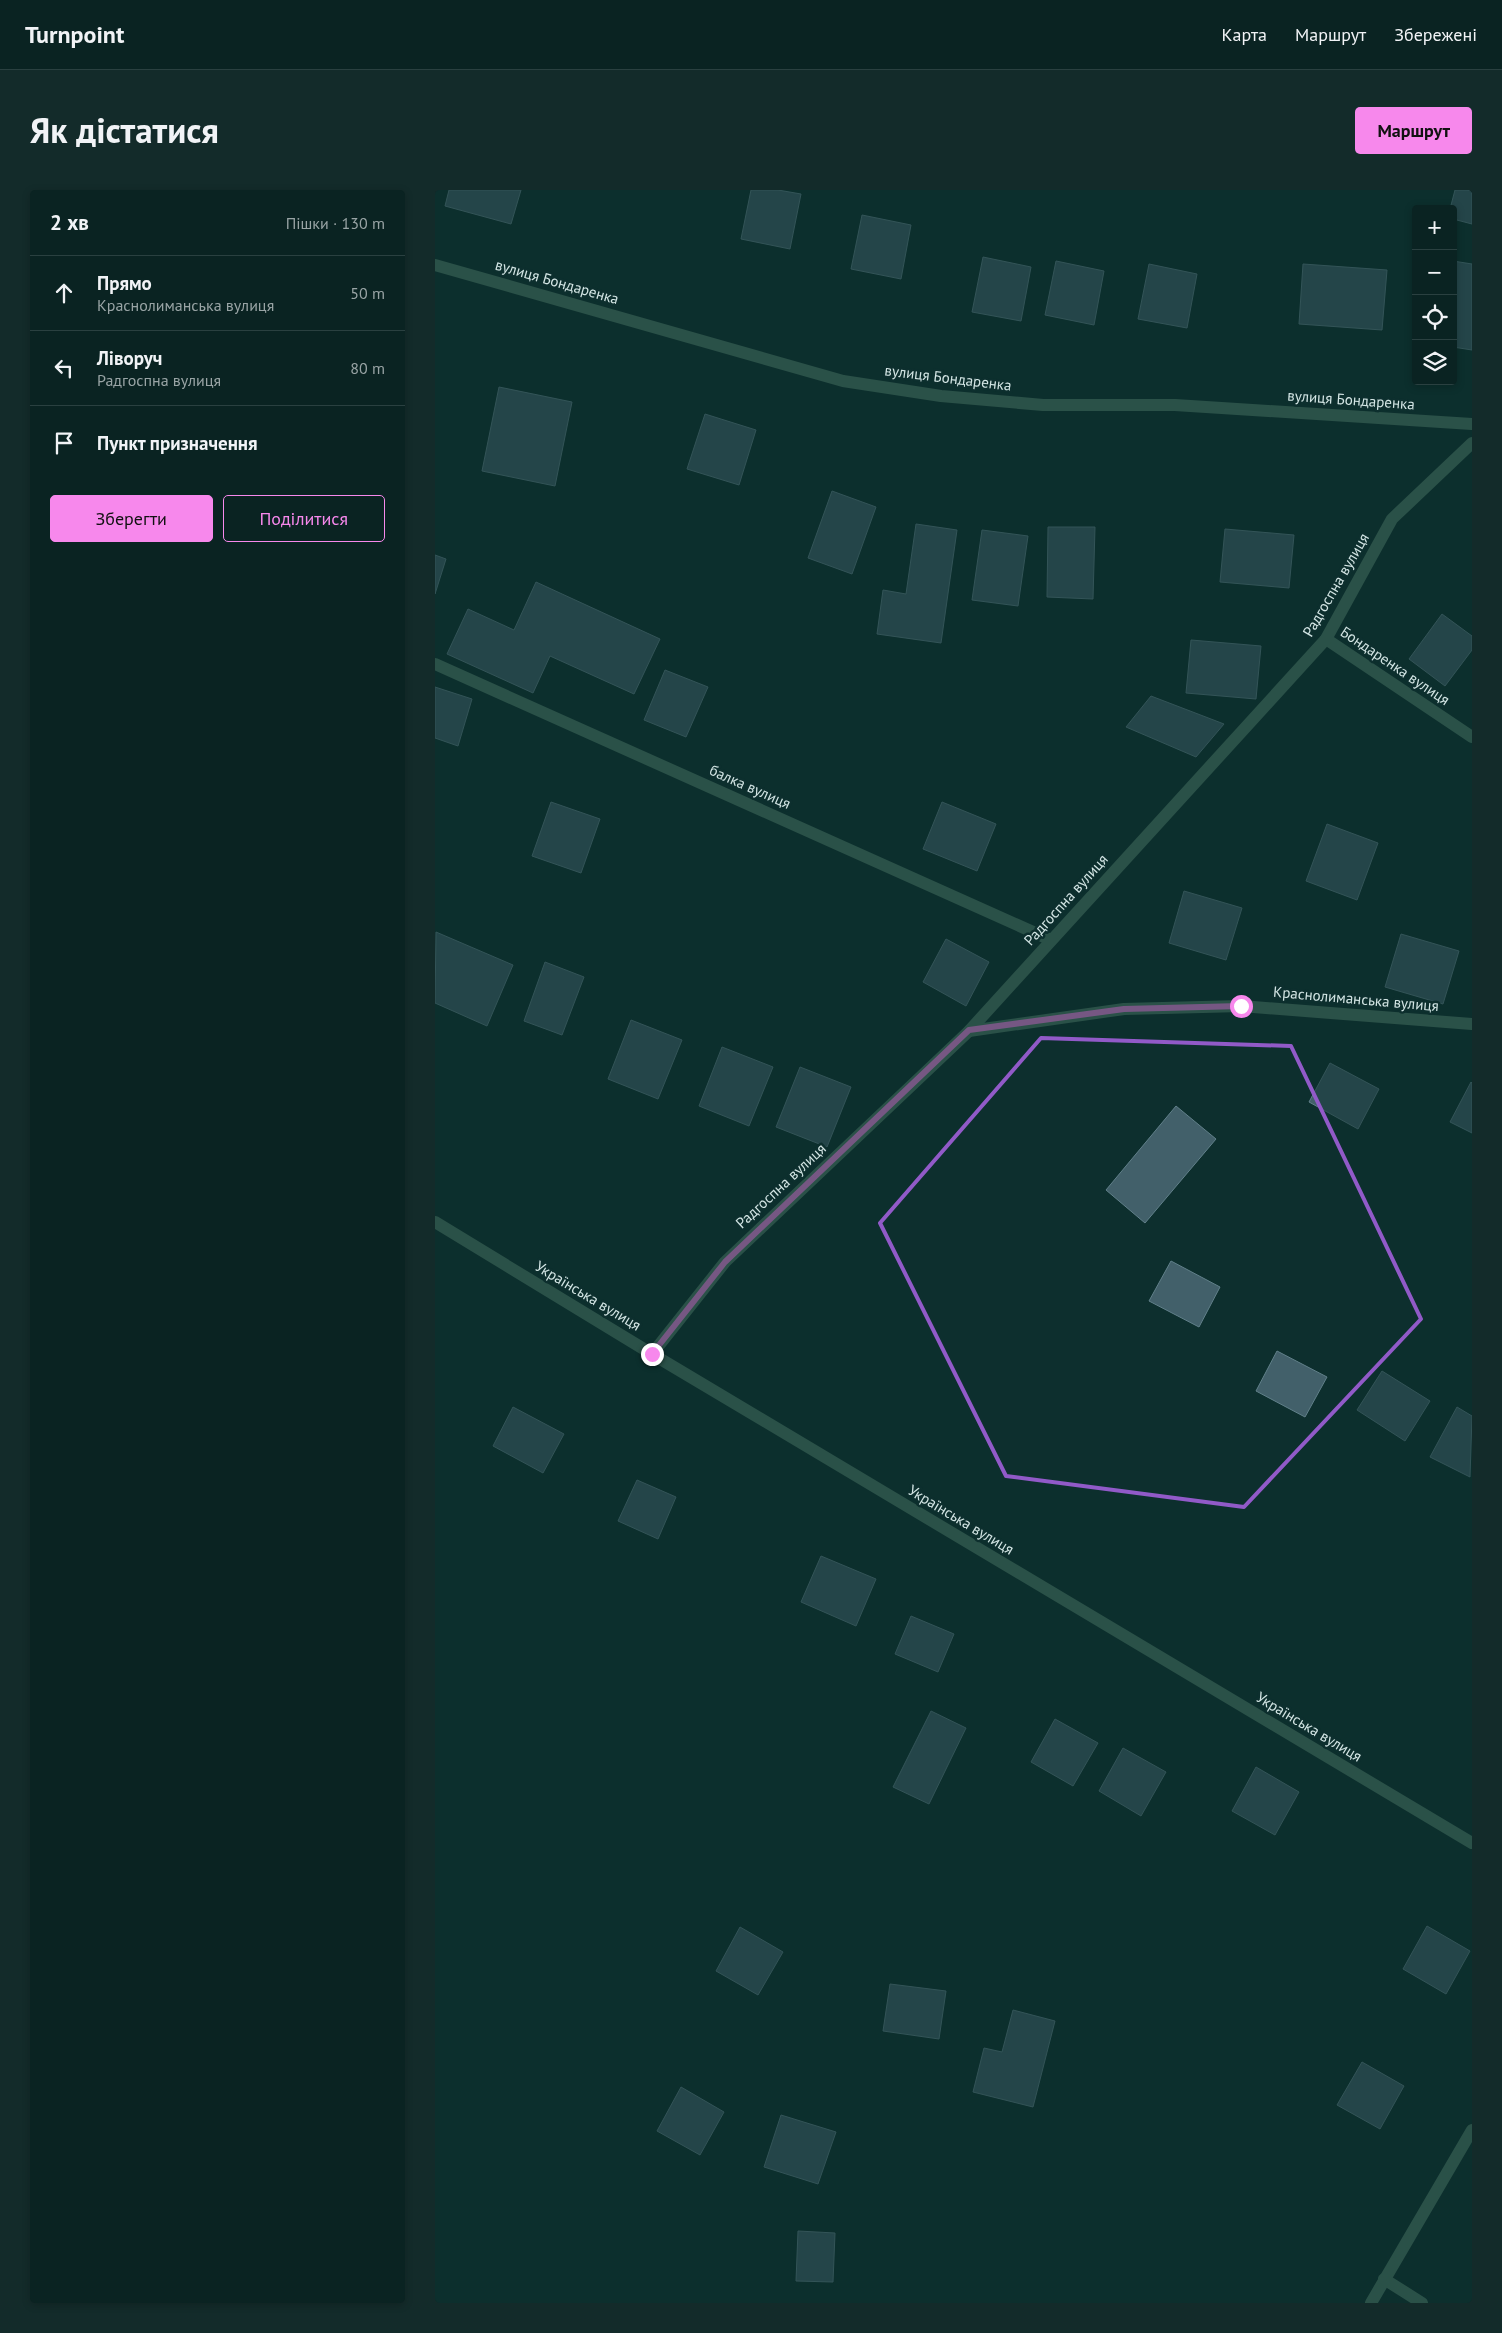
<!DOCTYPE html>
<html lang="uk">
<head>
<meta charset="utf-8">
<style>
	:root { --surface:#0a2322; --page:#132b2a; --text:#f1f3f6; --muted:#99a4a5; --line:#2a4040; --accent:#f788ec }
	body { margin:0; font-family:"PT Sans",sans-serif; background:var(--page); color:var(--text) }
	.controls { position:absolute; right:15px; top:15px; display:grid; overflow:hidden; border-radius:5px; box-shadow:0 2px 8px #0003 }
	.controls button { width:45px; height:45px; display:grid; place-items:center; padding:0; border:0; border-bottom:1px solid var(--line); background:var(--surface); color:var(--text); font:25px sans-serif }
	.stop { position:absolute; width:15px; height:15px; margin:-11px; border:4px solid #f788ec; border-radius:50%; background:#fff }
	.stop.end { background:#f788ec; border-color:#fff; box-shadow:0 1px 5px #0008 }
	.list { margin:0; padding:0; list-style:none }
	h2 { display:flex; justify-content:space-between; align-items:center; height:65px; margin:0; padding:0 20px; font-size:21px }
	h2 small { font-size:16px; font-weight:400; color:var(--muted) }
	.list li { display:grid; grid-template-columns:32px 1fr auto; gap:15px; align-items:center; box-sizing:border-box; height:75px; padding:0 20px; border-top:1px solid var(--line) }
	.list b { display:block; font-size:19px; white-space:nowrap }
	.list p { margin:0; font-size:16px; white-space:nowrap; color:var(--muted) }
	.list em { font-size:16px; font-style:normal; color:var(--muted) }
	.actions { display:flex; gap:10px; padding:15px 20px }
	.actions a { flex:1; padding:11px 0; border:1px solid var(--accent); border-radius:5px; text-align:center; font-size:18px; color:var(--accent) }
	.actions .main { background:var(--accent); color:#111 }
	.icon { flex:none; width:28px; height:28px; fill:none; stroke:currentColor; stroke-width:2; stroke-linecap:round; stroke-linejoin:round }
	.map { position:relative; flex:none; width:1037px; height:2113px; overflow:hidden; border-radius:5px }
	header { display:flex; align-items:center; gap:30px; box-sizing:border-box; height:70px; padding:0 25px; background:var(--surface); border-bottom:1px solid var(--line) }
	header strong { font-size:24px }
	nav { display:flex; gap:28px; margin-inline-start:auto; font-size:18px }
	.intro { display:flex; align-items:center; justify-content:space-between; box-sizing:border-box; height:120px; padding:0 30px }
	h1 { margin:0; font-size:35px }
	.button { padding:12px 22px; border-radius:5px; background:var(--accent); color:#111; font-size:18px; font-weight:700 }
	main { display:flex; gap:30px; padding:0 30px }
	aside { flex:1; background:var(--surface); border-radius:5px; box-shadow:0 2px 8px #0003 }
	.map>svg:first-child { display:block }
	.building { fill:#42606a; stroke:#61808a }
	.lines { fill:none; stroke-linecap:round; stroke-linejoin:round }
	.minor { stroke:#4f7b68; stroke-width:12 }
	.route { stroke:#f788ec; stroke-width:6 }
	.marked { fill:none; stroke:#915ac8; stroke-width:4; stroke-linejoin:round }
	.labels { text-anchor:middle; stroke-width:5; stroke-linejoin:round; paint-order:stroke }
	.street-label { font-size:15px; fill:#d3e5e4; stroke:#0d2f2e }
</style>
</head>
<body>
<header>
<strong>Turnpoint</strong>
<nav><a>Карта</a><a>Маршрут</a><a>Збережені</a></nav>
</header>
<div class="intro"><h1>Як дістатися</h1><a class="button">Маршрут</a></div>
<main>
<aside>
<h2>2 хв<small>Пішки · 130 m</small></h2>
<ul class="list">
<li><svg class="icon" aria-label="ahead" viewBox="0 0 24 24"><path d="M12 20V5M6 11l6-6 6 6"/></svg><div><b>Прямо</b><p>Краснолиманська вулиця</p></div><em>50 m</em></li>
<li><svg class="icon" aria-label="left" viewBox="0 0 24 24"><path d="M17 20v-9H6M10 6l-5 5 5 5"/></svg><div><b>Ліворуч</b><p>Радгоспна вулиця</p></div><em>80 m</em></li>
<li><svg class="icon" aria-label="arrive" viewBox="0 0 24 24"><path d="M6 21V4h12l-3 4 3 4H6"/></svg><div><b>Пункт призначення</b></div></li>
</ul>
<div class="actions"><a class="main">Зберегти</a><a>Поділитися</a></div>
</aside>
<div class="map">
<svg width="1037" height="2113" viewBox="0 0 1037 2113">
	<rect width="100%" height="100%" fill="#0d2f2e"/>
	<g class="building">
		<polygon points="14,0 86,0 76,34 10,16"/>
		<polygon points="316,0 343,0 366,4 355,59 306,49"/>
		<polygon points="1020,0 1037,0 1037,34 1018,29 1018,19 1015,19"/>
		<polygon points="427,25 476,35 466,89 416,79"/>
		<polygon points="548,67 596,77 586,131 537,122"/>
		<polygon points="621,71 669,81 659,135 610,125"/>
		<polygon points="1018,71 1037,74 1037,160 1018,157"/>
		<polygon points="714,74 762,84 752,138 703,129"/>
		<polygon points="868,74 952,80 947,140 864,134"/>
		<polygon points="64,197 137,212 120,296 47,281"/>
		<polygon points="270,224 321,240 304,295 252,279"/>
		<polygon points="397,301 441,317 417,384 373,368"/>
		<polygon points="481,334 522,340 506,453 442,444 448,400 471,404"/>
		<polygon points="613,337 660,337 658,409 612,407"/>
		<polygon points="790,339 859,345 854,398 785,392"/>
		<polygon points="547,340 593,346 583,416 537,410"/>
		<polygon points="0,365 11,369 0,404"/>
		<polygon points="101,392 225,449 199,504 115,466 98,503 12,464 33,419 79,440"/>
		<polygon points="1007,424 1037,446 1037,460 1010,496 974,469"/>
		<polygon points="756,450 826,456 821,509 751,503"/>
		<polygon points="230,480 273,497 251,547 209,530"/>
		<polygon points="0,497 37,509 23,556 0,548"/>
		<polygon points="716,506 789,534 761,567 691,537"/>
		<polygon points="116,612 165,629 146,683 97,666"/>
		<polygon points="507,612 561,634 542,681 488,659"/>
		<polygon points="892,634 943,653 922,710 871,691"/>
		<polygon points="749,701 807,718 791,770 734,753"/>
		<polygon points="1,742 78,775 52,836 0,813"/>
		<polygon points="966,744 1024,761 1008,814 950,797"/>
		<polygon points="511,749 554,772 531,816 488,792"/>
		<polygon points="110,772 149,787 127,845 89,831"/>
		<polygon points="196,830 247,850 223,909 173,889"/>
		<polygon points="287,857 338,877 314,936 264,916"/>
		<polygon points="895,873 944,899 923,939 874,912"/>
		<polygon points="365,877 416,897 392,957 341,937"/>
		<polygon points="1036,892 1037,893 1037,943 1015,932"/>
		<polygon points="741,916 781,949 710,1033 671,1000"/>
		<polygon points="736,1071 785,1097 764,1137 714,1111"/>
		<polygon points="842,1161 892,1187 870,1227 821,1201"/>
		<polygon points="947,1181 995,1211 970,1251 922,1220"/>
		<polygon points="78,1217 129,1244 108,1283 58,1256"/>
		<polygon points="1022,1217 1037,1226 1035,1287 995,1267"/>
		<polygon points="202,1290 241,1307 223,1349 183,1331"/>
		<polygon points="386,1366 441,1389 421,1436 366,1412"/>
		<polygon points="476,1426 519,1444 503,1482 460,1464"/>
		<polygon points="496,1521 531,1538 494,1614 458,1597"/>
		<polygon points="620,1529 663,1553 638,1596 596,1572"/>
		<polygon points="688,1558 731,1582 706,1626 664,1601"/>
		<polygon points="821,1577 864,1602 840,1645 797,1621"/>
		<polygon points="992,1736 1035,1761 1011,1804 968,1779"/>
		<polygon points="305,1737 348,1762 323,1805 281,1781"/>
		<polygon points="455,1794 511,1801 504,1849 448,1841"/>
		<polygon points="578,1820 620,1831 598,1917 538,1902 549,1858 567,1862"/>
		<polygon points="927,1872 969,1896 945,1939 902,1915"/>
		<polygon points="246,1897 289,1922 265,1965 222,1941"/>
		<polygon points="346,1925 401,1942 383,1994 329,1977"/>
		<polygon points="363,2041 400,2043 398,2092 361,2091"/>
	</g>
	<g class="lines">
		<g class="minor">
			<polyline points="0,75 408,191 506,206 608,215 740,215 1037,234"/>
			<polyline points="891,449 1037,547"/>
			<polyline points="0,474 616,750"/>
			<polyline points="534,841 689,819 806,816 1037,834"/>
			<polyline points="0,1032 217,1164 1037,1653"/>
			<polyline points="217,1164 290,1072 534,841 891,449 957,329 1037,253"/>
			<polyline points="949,2089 987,2113"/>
			<polyline points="936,2113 1037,1940"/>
		</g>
	</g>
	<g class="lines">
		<polyline class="route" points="217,1164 290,1072 534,840 689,819 806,816"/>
	</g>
	<path d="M0 0H1037V2113H0ZM606,848L856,856L986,1129L809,1317L571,1286L445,1033Z" fill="#0d2f2e" fill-opacity=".55" fill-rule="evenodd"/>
	<path class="marked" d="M606,848L856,856L986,1129L809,1317L571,1286L445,1033Z"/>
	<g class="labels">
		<g class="street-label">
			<text transform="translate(122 92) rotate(16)" y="5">вулиця Бондаренка</text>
			<text transform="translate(513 188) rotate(7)" y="5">вулиця Бондаренка</text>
			<text transform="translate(916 210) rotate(4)" y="5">вулиця Бондаренка</text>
			<text transform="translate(901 395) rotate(-60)" y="5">Радгоспна вулиця</text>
			<text transform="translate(960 476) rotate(34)" y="5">Бондаренка вулиця</text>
			<text transform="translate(315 597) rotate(24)" y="5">балка вулиця</text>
			<text transform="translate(631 710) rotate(-48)" y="5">Радгоспна вулиця</text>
			<text transform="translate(921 809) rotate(5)" y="5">Краснолиманська вулиця</text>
			<text transform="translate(346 996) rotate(-43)" y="5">Радгоспна вулиця</text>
			<text transform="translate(153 1106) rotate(31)" y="5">Українська вулиця</text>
			<text transform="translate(526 1330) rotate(31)" y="5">Українська вулиця</text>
			<text transform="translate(874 1537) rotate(31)" y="5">Українська вулиця</text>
		</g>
	</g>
</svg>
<div class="controls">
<button>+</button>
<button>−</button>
<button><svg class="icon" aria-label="locate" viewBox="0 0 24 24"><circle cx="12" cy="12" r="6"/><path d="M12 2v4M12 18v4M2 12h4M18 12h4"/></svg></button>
<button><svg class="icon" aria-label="layers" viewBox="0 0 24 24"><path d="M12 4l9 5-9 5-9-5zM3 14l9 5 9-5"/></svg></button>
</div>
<div class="stop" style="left:806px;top:816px"></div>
<div class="stop end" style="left:217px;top:1164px"></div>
</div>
</main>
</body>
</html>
